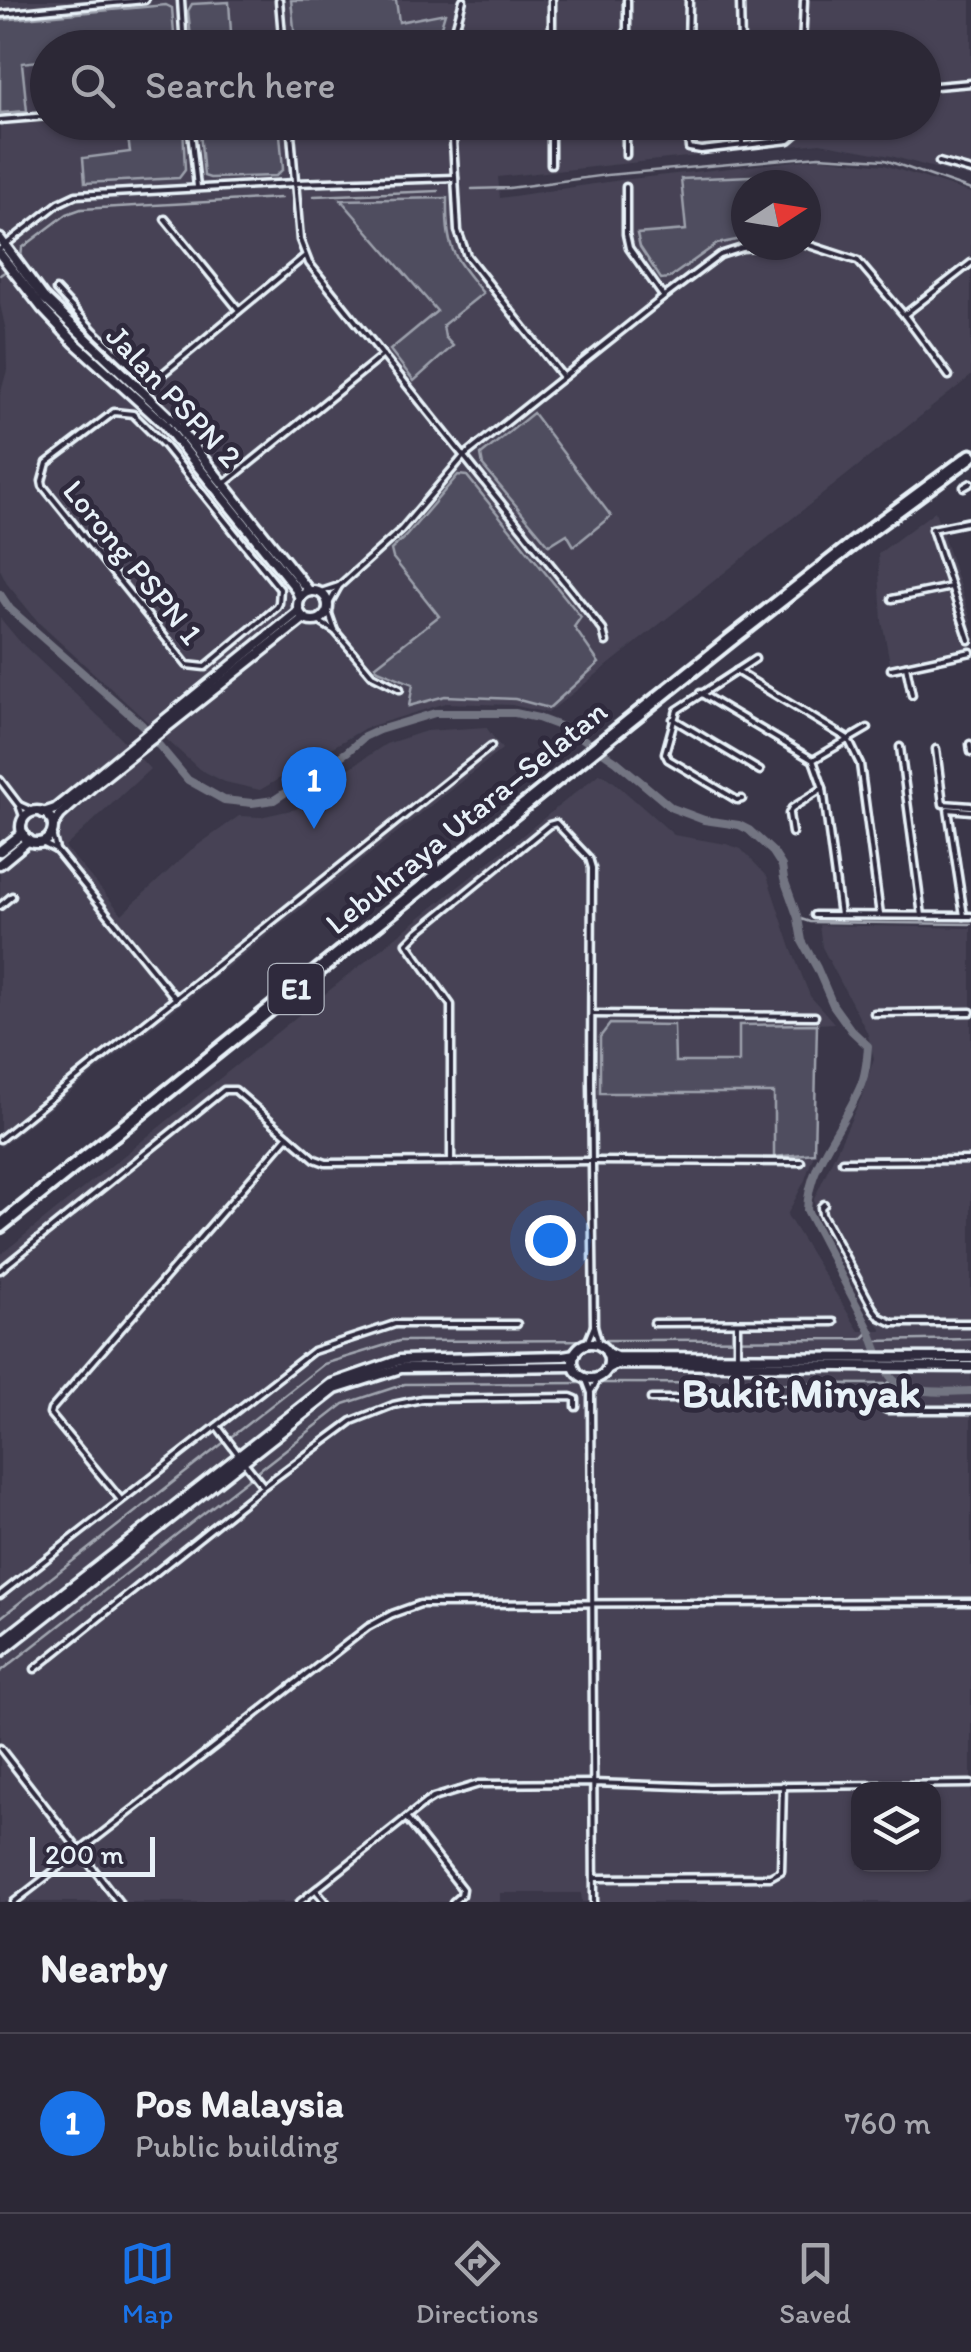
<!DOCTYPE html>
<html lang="en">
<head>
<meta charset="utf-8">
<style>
	:root { --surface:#2c2836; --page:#34303e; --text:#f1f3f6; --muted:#a6a6ad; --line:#484451; --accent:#1a73e8 }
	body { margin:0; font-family:Itim,sans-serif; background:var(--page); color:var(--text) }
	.controls { position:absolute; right:30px; bottom:30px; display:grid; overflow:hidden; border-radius:20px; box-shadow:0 2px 8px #0004 }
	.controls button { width:90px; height:90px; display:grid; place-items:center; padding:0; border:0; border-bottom:2px solid var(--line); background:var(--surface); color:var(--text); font:50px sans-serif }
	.compass { position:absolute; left:731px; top:170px; width:90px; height:90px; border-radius:50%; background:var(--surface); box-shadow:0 2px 8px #0004; rotate:78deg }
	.scale { position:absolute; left:30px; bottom:25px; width:125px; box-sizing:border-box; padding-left:10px; border:5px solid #e8f1f8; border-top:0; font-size:28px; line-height:35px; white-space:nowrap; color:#e8f1f8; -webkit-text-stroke:8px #2f2a3d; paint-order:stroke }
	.you { position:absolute; left:550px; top:1240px; width:35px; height:35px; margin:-25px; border:8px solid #fff; border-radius:50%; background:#1a73e8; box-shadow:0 0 0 15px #1a73e833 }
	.badge { display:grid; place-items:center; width:65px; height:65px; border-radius:50%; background:var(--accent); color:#fff; font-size:32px; font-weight:700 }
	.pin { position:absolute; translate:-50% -82px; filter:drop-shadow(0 2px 5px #0008) }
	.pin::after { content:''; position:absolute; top:52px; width:35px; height:30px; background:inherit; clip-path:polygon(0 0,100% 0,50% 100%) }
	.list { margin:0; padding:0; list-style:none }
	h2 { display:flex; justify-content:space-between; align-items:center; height:130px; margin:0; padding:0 40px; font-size:42px }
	h2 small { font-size:32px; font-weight:400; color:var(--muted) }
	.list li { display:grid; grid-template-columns:65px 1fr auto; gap:30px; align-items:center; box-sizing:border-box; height:180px; padding:0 40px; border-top:2px solid var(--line) }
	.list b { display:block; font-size:38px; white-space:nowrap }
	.list p { margin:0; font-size:32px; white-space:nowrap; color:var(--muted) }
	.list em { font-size:32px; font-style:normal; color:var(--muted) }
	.icon { flex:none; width:55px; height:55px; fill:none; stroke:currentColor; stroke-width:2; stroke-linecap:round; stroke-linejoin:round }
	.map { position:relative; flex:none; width:971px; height:1902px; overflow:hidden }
	.search { position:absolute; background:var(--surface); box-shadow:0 2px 8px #0004; left:30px; right:30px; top:30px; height:110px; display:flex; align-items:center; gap:25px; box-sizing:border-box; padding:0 35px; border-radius:55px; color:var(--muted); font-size:38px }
	.sheet { height:310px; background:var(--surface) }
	nav { display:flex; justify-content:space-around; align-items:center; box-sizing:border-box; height:140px; border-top:2px solid var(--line); background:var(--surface); font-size:28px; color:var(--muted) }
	nav a { display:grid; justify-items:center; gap:5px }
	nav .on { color:var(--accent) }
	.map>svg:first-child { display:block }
	.built { fill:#464354; fill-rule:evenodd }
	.green { fill:#504e5f; stroke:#9ca0ac; stroke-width:2.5 }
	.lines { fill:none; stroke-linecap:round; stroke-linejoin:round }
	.stream { stroke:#a2a6b1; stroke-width:2.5 }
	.river { stroke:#737482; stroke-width:8 }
	.street-casing { stroke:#e8f1f8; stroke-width:11 }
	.secondary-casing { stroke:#e8f1f8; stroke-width:15 }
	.highway-casing { stroke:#e8f1f8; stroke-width:19 }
	.street { stroke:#2f2a3d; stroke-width:4 }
	.secondary { stroke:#2f2a3d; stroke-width:8 }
	.highway { stroke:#2f2a3d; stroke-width:11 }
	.labels { text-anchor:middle; stroke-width:10; stroke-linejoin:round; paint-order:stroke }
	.shield { fill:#2f2a3d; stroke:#b0b5c0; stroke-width:2.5 }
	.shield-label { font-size:30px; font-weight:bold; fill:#e8f1f8 }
	.street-label { font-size:32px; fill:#e8f1f8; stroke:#2f2a3d }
	.district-label { font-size:42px; font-weight:bold; fill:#e8f1f8; stroke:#2f2a3d }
</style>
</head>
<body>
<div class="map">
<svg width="971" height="1902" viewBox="0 0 971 1902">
	<rect width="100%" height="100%" fill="#3a3648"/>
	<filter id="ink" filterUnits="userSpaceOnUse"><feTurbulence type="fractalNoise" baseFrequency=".01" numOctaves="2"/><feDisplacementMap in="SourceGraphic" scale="20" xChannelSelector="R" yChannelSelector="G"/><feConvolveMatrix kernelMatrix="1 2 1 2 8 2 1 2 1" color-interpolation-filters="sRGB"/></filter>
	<g filter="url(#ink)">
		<g class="built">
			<path d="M0,0H971V178L891,156L820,143L498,177L500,198L621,180L821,158L884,165L971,193V376L548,713L512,705L446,703L365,728L260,790L225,782L199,769L40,624L8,585L0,569V395L7,370L6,331L0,304ZM48,48H924V122H48ZM746,185H806V245H746Z"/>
			<polygon points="935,511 971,620 971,646 890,663 882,621 878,554"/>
			<polygon points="0,618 20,642 111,728 150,769 65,847 122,914 191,850 239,816 260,817 296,809 350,768 386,744 426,731 486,727 502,749 0,1148"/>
			<path d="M600,773L614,782L674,835L726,844L741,849L767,876L791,948L810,996L834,1023L817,1024L814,1153L805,1180L787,1215L859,1331H882L816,1215L814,1199L862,1096L874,1058L867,1032L822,947L819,925L971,928V1897L956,1902H582L581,1893H500V1902H321L315,1895L305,1902H0V1255ZM858,1790H934V1864H858Z"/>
		</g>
		<g class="green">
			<polygon points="291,0 396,0 399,22 445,13 439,33 438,47 296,47"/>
			<polygon points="229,2 232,47 192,47 188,11 192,4"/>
			<polygon points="166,5 172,8 175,47 48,48 47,60 22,63 27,111 0,113 0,20"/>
			<polygon points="126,123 183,123 185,170 179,178 85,183 83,158 130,152"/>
			<polygon points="240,123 279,123 283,169 276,176 210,178 204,176 200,132 240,129"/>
			<polygon points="777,175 778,185 746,185 746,238 717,244 669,278 661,279 640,247 637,234 686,230 681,179"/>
			<path d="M447,198C446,249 452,255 483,293L443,325L445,337L453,346L414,381L390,350L437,311L341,200Z"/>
			<polygon points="533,413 611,516 574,546 567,534 549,545 483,466 481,455"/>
			<polygon points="458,475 467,476 581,617 574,627 599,663 549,708 515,699 445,696 409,706 413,684 378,670 375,666 439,616 393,558 391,550 406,536"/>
			<polygon points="610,1024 674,1025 675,1062 739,1062 739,1025 817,1024 814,1153 774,1157 774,1093 600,1093 600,1037"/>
		</g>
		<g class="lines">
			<g class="stream">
				<polyline points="472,189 509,188 607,175 819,156 885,160 971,190"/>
				<polyline points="314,196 438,191"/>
				<polyline points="21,258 22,248 67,214 81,209 281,198"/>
				<polyline points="0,275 6,271"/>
				<polyline points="798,918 810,922 971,924"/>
				<polyline points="874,1341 971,1339"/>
				<polyline points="596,1383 887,1384 893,1379"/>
				<polyline points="0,1618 324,1364 399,1341 862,1339 870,1331"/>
				<polyline points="0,1672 344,1404 405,1384 588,1383"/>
			</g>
			<path class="river" d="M0,594L10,609L142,725L188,780L224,800L252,803L274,800L347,752L364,737L379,730L435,713H515L538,718L570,730L616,761L672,808L704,820L739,825L749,830L773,852L782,866L784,879L798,918L802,941L817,968L833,1005L851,1030L868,1046C867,1060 866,1073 861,1085C843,1129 809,1161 807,1210L870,1331C876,1346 883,1373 897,1383C912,1394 952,1392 971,1391"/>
			<g class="street-casing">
				<g id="street">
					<polyline points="181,0 184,48"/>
					<polyline points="279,0 283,48"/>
					<polyline points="740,0 741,48"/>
					<polyline points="0,14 145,0"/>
					<polyline points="450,48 463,0"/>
					<polyline points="552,48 552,0"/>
					<polyline points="627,48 627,0"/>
					<polyline points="688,48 689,0"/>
					<polyline points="802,48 804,0"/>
					<polyline points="924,87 971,83"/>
					<polyline points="0,120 48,116"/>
					<polyline points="190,122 197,187"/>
					<polyline points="290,122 300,240 309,263 603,630 606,642"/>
					<polyline points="452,122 458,231 467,256 563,377"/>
					<polyline points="687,122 689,148 701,150 789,140 796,134 798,122"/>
					<polyline points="742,122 742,143"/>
					<polyline points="626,155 626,122"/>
					<polyline points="939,162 971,171"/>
					<polyline points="551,164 551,122"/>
					<polyline points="626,187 626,234 629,248 663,296"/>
					<polyline points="165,219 239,310"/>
					<polyline points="806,244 858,261 904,315 949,376"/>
					<polyline points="0,249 59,203 76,195 295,183 455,178"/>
					<polyline points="56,290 94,331 142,376 154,378 160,376 305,256"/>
					<polyline points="904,315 971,263"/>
					<polygon points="114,412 133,414 164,445 280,589 279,603 277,607 205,667 187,665 43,486 42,481 47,463"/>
					<polyline points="224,484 383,355"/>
					<polyline points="964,487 971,483"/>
					<polyline points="321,592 339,586"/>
					<polyline points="892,599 951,587"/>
					<polyline points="329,604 339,586 401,530 463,457 664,297 720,255 742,248 793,245"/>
					<polyline points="328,611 335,631"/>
					<polyline points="318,621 335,631 372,675 400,689"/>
					<polyline points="969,640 932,529 971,521"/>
					<polyline points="906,666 912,695"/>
					<polyline points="891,669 971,652"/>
					<polyline points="736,671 848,739 860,764 880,915"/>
					<polyline points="700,693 813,760 823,788 840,915"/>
					<polyline points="673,719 760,771"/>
					<polyline points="970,744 971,752"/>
					<polyline points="900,747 922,916"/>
					<polyline points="936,749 943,804 971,806"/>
					<polyline points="813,760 868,728"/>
					<polyline points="0,780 19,805 24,819"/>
					<polyline points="742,799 737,800 668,759 665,753 677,710 755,659"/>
					<polyline points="19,805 35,812"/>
					<polyline points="52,833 56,850"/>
					<polyline points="792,833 789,814 792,808 823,788"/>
					<polyline points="40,842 56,850 176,999"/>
					<polyline points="0,906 12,896"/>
					<polyline points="814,915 971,916"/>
					<polyline points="964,916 948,809 971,811"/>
					<polyline points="874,1013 971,1012"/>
					<polyline points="592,1014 815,1016"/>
					<polyline points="0,1139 491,746"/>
					<polyline points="842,1161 971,1160"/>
					<polyline points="451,1162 451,1005 407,943 419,931 549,825 556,823 589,858 592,868 591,1082 594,1326 599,1345"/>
					<polyline points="824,1204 821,1207 822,1214 873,1308 880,1317 893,1323 971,1323"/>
					<polyline points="0,1270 224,1090 235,1090 315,1159 326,1163 593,1161 801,1162"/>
					<polyline points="654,1323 834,1322"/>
					<polyline points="737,1323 737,1357"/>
					<polyline points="587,1343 594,1326"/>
					<polyline points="737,1369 737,1399"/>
					<polyline points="585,1377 591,1393 594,1902"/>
					<polyline points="592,1390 599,1377"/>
					<polyline points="651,1399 822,1399 871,1401 887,1410 971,1410"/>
					<polyline points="217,1426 238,1454"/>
					<polyline points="244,1462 263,1486"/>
					<polyline points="121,1500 50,1414 51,1410 288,1136"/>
					<polyline points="0,1595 313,1351 395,1324 517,1324"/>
					<polyline points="35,1669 264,1486 352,1421 393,1405 422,1399 571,1397 576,1399 576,1407"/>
					<polyline points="0,1748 119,1902"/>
					<polyline points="407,1819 462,1889 461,1895 453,1902"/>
					<polyline points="594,1878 770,1877 781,1871 783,1785"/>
					<polyline points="316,1890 326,1902"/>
					<polyline points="14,1902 368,1627 392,1614 420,1604 971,1602"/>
					<polyline points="300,1902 425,1803 433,1798 479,1784 593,1783 709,1787 971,1784"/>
				</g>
			</g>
			<g class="secondary-casing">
				<g id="secondary">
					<polyline points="0,239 43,297 173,421 309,591"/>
					<polyline points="0,254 42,308 75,343 164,424 295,587 300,598"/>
					<circle cx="313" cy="606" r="15"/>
					<circle cx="37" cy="827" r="16"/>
					<polyline points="43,813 55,809 92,779 299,611"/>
					<polyline points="53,825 60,815 96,783 304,618"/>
					<polyline points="0,851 23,833"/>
					<polyline points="0,864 29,840"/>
					<circle cx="591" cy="1361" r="18"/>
					<polyline points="607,1353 616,1357 971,1358"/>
					<polyline points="607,1369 616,1364 971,1367"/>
					<polyline points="0,1643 331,1384 400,1360 563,1356 575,1354"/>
					<polyline points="0,1652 335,1389 401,1368 574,1366"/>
				</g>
			</g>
			<g class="highway-casing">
				<polyline id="highway" points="0,1226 729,641 873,528 971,456"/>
			</g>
			<use href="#street" class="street"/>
			<use href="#secondary" class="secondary"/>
			<use href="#highway" class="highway"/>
		</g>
	</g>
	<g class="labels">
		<rect class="shield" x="268.5" y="964" width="55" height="50" rx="8"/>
		<g class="shield-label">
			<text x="296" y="999">E1</text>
		</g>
		<g class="street-label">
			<text transform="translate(174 396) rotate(47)" y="11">Jalan PSPN 2</text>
			<text transform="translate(133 562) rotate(51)" y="11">Lorong PSPN 1</text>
			<text transform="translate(466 817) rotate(-39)" y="11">Lebuhraya Utara–Selatan</text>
		</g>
		<g class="district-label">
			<text x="801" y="1407">Bukit Minyak</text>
		</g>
	</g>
</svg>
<div class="controls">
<button><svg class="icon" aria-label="layers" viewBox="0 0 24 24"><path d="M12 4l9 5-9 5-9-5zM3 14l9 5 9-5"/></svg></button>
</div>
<svg class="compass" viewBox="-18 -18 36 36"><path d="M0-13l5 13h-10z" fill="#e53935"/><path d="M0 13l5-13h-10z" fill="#a6a6ad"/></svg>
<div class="scale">200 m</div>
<div class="you"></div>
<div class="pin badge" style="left:314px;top:829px">1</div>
<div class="search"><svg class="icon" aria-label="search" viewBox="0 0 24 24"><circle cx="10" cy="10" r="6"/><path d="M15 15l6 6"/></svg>Search here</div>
</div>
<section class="sheet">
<h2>Nearby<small></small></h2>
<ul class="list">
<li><span class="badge">1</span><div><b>Pos Malaysia</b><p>Public building</p></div><em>760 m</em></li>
</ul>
</section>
<nav>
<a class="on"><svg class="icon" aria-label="map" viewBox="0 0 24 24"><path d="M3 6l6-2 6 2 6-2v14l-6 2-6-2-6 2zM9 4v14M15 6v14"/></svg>Map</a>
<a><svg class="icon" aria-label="directions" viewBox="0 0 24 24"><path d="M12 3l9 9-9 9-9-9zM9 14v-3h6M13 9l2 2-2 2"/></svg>Directions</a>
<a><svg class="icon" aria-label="saved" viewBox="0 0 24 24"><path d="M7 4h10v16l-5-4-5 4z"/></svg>Saved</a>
</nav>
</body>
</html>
